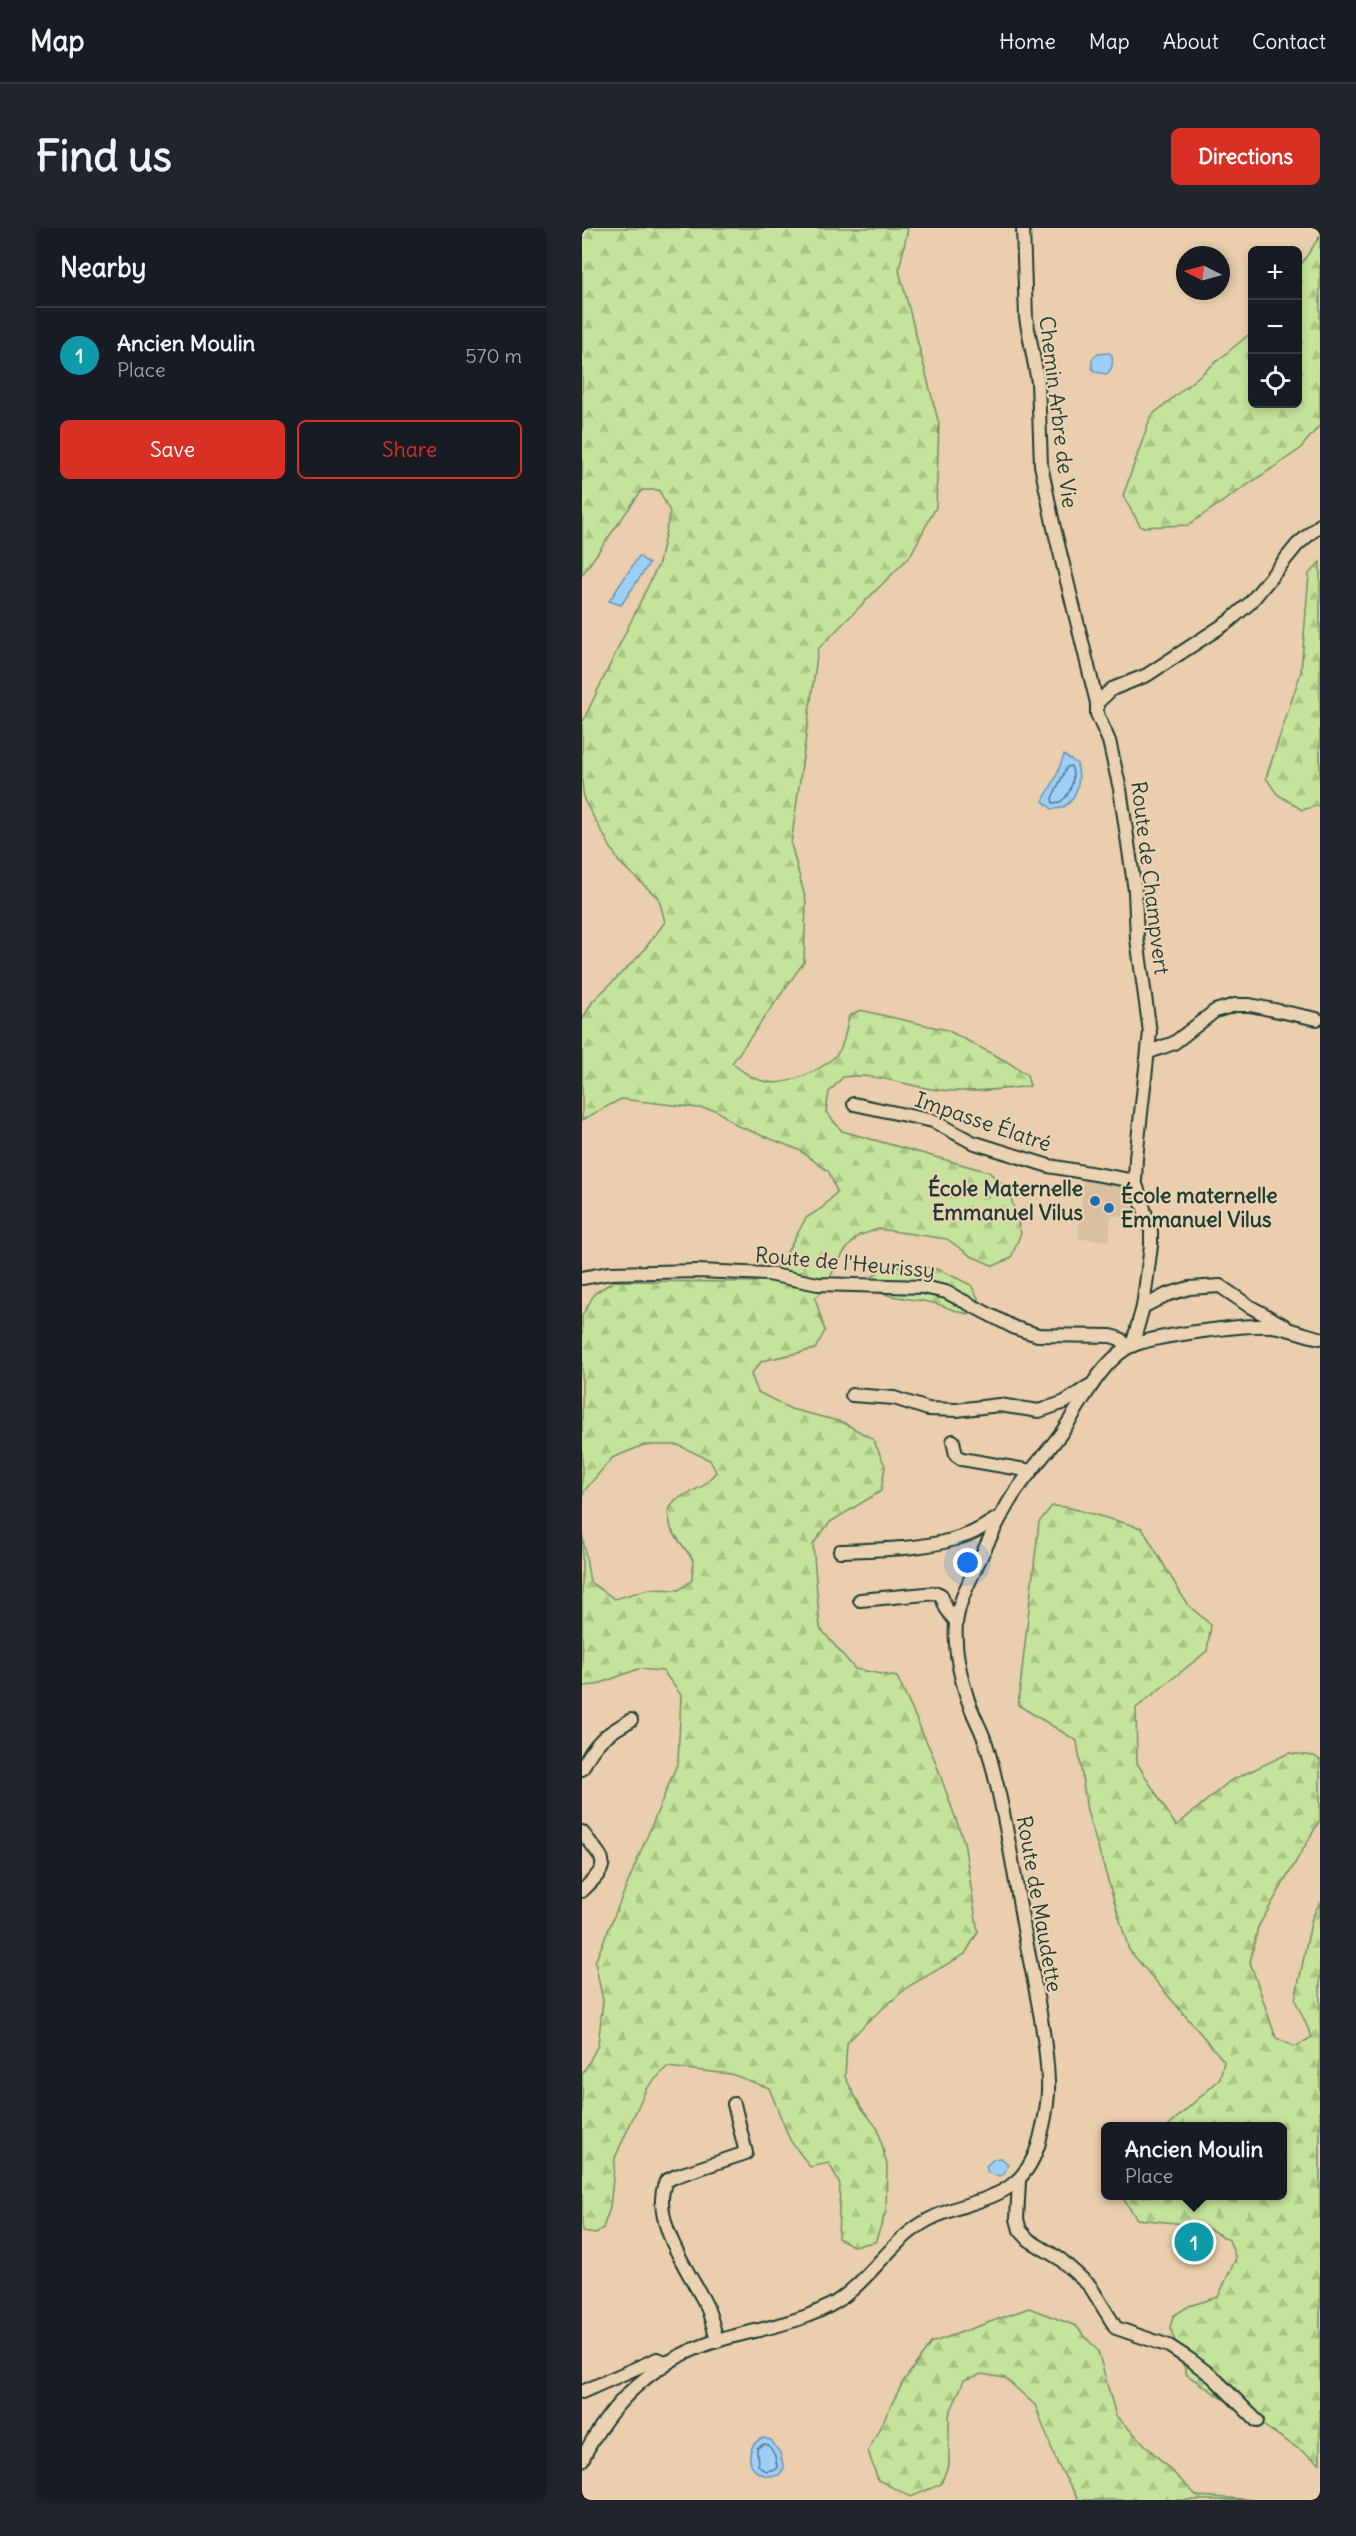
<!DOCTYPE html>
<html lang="en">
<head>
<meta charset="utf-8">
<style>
	:root { --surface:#171b24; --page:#20242c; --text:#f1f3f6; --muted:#9ea1a6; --line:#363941; --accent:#d93025 }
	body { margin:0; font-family:Delius,sans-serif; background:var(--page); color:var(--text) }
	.controls { position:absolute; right:18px; top:18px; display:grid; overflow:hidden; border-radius:9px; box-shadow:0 3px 9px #0003 }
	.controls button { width:54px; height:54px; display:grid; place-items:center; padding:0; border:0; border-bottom:2px solid var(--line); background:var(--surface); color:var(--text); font:30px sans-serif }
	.compass { position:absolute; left:594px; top:18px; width:54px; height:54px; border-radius:50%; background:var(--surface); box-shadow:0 3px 9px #0003; rotate:276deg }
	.you { position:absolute; left:386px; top:1335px; width:21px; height:21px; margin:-15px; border:4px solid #fff; border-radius:50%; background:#1a73e8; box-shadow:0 0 0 9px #1a73e833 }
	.badge { display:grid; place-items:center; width:39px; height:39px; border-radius:50%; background:var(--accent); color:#fff; font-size:20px; font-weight:700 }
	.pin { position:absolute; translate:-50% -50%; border:3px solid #fff; box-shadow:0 2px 6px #0006 }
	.popup { position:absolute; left:519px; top:1894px; width:186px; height:78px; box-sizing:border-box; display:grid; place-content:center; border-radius:9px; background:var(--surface); filter:drop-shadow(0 2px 4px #0005); font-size:20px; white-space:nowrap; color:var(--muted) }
	.popup b { font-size:22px; color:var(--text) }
	.popup::after { content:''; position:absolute; left:50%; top:100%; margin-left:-12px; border:12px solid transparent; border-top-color:var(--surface) }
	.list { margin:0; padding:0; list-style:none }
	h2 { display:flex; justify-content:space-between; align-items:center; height:78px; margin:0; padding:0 24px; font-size:26px }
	h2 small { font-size:20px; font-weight:400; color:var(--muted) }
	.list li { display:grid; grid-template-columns:39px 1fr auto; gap:18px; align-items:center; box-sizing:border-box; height:96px; padding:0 24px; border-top:2px solid var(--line) }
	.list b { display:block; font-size:22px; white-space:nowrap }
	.list p { margin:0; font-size:20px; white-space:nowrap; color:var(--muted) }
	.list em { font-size:20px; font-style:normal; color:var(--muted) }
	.actions { display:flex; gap:12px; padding:18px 24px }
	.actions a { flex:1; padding:14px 0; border:2px solid var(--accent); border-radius:9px; text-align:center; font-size:21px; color:var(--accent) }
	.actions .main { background:var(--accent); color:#fff }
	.icon { flex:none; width:33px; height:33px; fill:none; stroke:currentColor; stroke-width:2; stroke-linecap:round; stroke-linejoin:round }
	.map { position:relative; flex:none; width:738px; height:2272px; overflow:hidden; border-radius:9px }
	header { display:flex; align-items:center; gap:36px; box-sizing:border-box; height:84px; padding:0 30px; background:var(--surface); border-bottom:2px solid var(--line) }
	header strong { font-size:28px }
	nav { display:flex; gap:33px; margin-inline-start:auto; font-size:21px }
	.intro { display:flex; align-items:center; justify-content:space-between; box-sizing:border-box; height:144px; padding:0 36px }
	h1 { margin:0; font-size:42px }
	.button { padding:15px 27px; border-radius:9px; background:var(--accent); color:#fff; font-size:21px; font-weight:700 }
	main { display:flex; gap:36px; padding:0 36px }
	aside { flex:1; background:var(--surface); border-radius:9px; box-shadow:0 3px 9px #0003 }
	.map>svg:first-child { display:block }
	.built { fill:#d9bf9f }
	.forest { fill:url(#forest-firs); stroke:#729067; stroke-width:1.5 }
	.water { fill:#9ecffa; stroke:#6b95ab; stroke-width:1.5 }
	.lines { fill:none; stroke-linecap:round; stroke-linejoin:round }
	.shore { stroke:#527783; stroke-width:1.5 }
	.minor-casing { stroke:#1f3d34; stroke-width:16 }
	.minor { stroke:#ead2b2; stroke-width:12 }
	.poi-dot { fill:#1f6fb2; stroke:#ead2b2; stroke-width:2 }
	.labels { text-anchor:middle; stroke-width:4.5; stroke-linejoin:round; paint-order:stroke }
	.street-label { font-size:21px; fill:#1f3d34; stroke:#ead2b2 }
	.poi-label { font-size:21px; font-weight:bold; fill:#1f3d34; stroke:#ead2b2; text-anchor:end }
</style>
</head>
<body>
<header>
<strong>Map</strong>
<nav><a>Home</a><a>Map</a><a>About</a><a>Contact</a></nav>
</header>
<div class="intro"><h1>Find us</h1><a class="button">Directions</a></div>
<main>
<aside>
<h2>Nearby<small></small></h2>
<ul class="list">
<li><span class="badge" style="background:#0f9aa8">1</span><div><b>Ancien Moulin</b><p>Place</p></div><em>570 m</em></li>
</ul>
<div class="actions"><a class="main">Save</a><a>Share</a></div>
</aside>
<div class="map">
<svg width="738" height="2272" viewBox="0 0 738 2272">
	<defs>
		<pattern id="forest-firs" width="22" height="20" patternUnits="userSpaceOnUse" patternTransform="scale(1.5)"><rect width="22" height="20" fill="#c5e39a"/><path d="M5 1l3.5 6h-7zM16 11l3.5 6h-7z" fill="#a9c485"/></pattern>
	</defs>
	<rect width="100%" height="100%" fill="#eacead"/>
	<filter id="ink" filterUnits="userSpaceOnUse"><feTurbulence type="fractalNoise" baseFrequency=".0167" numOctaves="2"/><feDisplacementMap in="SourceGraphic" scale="12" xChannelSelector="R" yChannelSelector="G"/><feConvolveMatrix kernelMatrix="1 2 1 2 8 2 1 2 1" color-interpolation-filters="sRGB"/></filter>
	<g filter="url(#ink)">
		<polygon class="built" points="502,948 550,956 553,972 559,989 529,988 527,1013 496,1010"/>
		<g class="forest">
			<path d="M0,0H326L317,42L357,196L354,279L328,328L236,421L209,616L224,673L222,734L150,835C161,844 172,852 186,854C207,858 249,839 259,820C263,810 265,798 267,788L278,782L365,802L424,833L445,847L448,858C417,862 387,865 356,862C323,858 294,844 261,849L247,864L244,884L260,903L407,944L427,963L439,1005L429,1030L412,1038L389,1028L365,1011L296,1001L276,1008L262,1024L239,1065L233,1070L243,1103L233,1121L180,1133L169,1146L176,1164L209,1181L260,1194L291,1211L303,1238L299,1263L248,1294L231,1316L238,1400L273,1441L315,1449L352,1530L382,1614L396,1704L383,1726L327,1758L285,1794L265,1815L263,1849L279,1879L296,1901L305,1937L304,1984L293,2014L271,2018L256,2010L258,1957L247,1935L228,1939L208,1912L187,1860L149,1846L85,1839L64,1861L33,1930L28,1980L21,2000L14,2006L0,2004V1847L16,1817L21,1773L13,1734L96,1534L99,1467L81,1443L56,1441L14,1457L0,1458V1305L8,1354L33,1371L67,1361L97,1362L110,1352L111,1332L89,1301L86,1283L93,1272L121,1258L134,1244L128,1232L96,1217H62L30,1230L2,1263L0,1275V1088L13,1065L32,1053L174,1054L199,1035L224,990L240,980L255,964L247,944L217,922L156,898L134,882L39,871L0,892V792L11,773L58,727L83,694L77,671L37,634L2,572L0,554V495L77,335L88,284L77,262H60L0,347Z"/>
			<polygon points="738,8 738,197 717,222 606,297 559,299 541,268 569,188 670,104 670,176 716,176 716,41"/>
			<polygon points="738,334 738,577 720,582 695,566 684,550 719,444 727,346"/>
			<path d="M330,1036L358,1042L389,1057L398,1074L388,1086C375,1085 364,1078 351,1075C330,1070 309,1071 289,1061L290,1049L302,1040Z"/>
			<polygon points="470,1278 485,1279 560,1300 605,1376 629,1397 625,1423 554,1480 555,1535 594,1598 648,1553 707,1525 732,1528 738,1532 738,1592 676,1699 668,1734 694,1810 713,1819 730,1809 713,1772 730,1690 738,1674 738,2235 605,2147 588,2099 591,2088 607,2078 636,2069 654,2030 647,2012 622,1998 555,1991 540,1969 540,1968 700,1968 700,1898 586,1898 638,1851 642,1833 547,1722 505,1583 495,1513 436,1477 457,1294"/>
			<polygon points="447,2080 494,2098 516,2123 534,2188 615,2268 677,2272 497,2272 476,2237 453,2177 423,2150 400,2146 382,2152 367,2187 367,2235 359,2256 329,2269 296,2252 286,2223 321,2154 349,2115"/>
		</g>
		<g class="water">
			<path d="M527,125L530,127C531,135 531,140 525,146L513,144L510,140V131L516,126Z"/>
			<polygon points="57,328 67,336 39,377 27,373"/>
			<path d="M482,527L495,536C500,554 493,582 470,581L461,573L474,549Z"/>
			<polygon points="419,1930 426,1936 422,1946 417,1948 406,1945 404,1938 412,1931"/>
			<path d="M181,2210L189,2212L198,2225L202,2240L197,2247C163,2254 160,2217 181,2210Z"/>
		</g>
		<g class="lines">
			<g class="shore">
				<path d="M489,538C494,550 489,567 478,574L471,575L470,570L485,539Z"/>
				<polygon points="182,2216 187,2217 193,2228 195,2238 194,2241 183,2243 176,2237 175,2220"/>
			</g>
			<g class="minor-casing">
				<g id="minor">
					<polyline points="441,0 444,90 456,154 459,237 472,300 515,475"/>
					<polyline points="567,824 592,815 633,783 653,777 668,777 735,791"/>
					<polyline points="272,876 351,893 390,914 467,938 553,953"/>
					<polyline points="0,1050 28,1045 116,1043 186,1046 236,1056 341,1059 364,1064 433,1100 456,1107 529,1108 538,1111 546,1119"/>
					<polyline points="561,1079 584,1067 607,1060 638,1058 667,1078 703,1098"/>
					<polyline points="550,1118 561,1079 569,1018 569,1003 553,953 554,930 568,804 555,711 553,663 538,561 527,513 515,486 515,475 530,461 565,447 646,394 668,375 715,317 738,297"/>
					<polyline points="270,1167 312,1170 346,1181 375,1182 417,1177 457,1183 483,1174 507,1158"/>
					<polyline points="371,1213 374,1227 380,1231 449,1243"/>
					<path d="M258,1323C298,1321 344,1322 382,1308C395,1304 407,1295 419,1288"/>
					<polyline points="278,1372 355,1365 359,1367 364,1380 374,1394"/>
					<path d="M0,1541C13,1513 23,1507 49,1492"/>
					<path d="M0,1604C23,1634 31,1634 0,1663"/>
					<polyline points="437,1953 435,1991 438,2002 447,2012 478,2031 508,2058 534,2100 587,2118 610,2133 631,2149 675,2193"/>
					<path d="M135,2113C132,2101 129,2088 124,2077C108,2045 67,1990 84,1953L94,1948L164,1925L152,1876"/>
					<polyline points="0,2164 75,2131 84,2134"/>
					<path d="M0,2232C28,2173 75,2130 138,2112C176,2101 220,2095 254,2074C289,2051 309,2012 346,1992C391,1968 437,1976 456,1918C462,1897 467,1875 466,1853C464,1805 452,1755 443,1707C432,1645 423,1583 406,1522C401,1503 390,1487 385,1469C378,1447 372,1420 374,1396C376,1375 387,1354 396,1335C407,1312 417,1290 430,1269C445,1246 464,1226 480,1204C499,1177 516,1138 545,1120C564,1108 666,1096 690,1098C707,1100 722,1107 738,1110"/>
				</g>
			</g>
			<use href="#minor" class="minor"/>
		</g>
	</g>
	<g class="poi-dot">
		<circle cx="513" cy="973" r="6"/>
		<circle cx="527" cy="980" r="6"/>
	</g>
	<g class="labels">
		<g class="street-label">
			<text transform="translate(476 184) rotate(83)" y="7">Chemin Arbre de Vie</text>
			<text transform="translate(568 650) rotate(83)" y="7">Route de Champvert</text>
			<text transform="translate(401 894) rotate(19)" y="7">Impasse Élatré</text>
			<text transform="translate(263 1035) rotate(5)" y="7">Route de l'Heurissy</text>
			<text transform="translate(457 1676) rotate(80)" y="7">Route de Maudette</text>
		</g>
		<g class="poi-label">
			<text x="501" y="968">École Maternelle<tspan x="501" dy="24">Emmanuel Vilus</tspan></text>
			<text x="539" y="975" text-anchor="start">École maternelle<tspan x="539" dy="24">Emmanuel Vilus</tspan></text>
		</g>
	</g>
</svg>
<div class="controls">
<button>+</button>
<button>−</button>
<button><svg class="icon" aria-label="locate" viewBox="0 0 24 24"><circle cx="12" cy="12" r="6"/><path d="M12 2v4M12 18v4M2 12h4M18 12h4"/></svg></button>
</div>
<svg class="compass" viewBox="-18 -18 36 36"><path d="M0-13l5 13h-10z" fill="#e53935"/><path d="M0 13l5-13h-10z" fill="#9ea1a6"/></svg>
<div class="you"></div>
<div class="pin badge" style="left:612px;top:2014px;background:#0f9aa8">1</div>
<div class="popup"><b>Ancien Moulin</b>Place</div>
</div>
</main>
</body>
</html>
